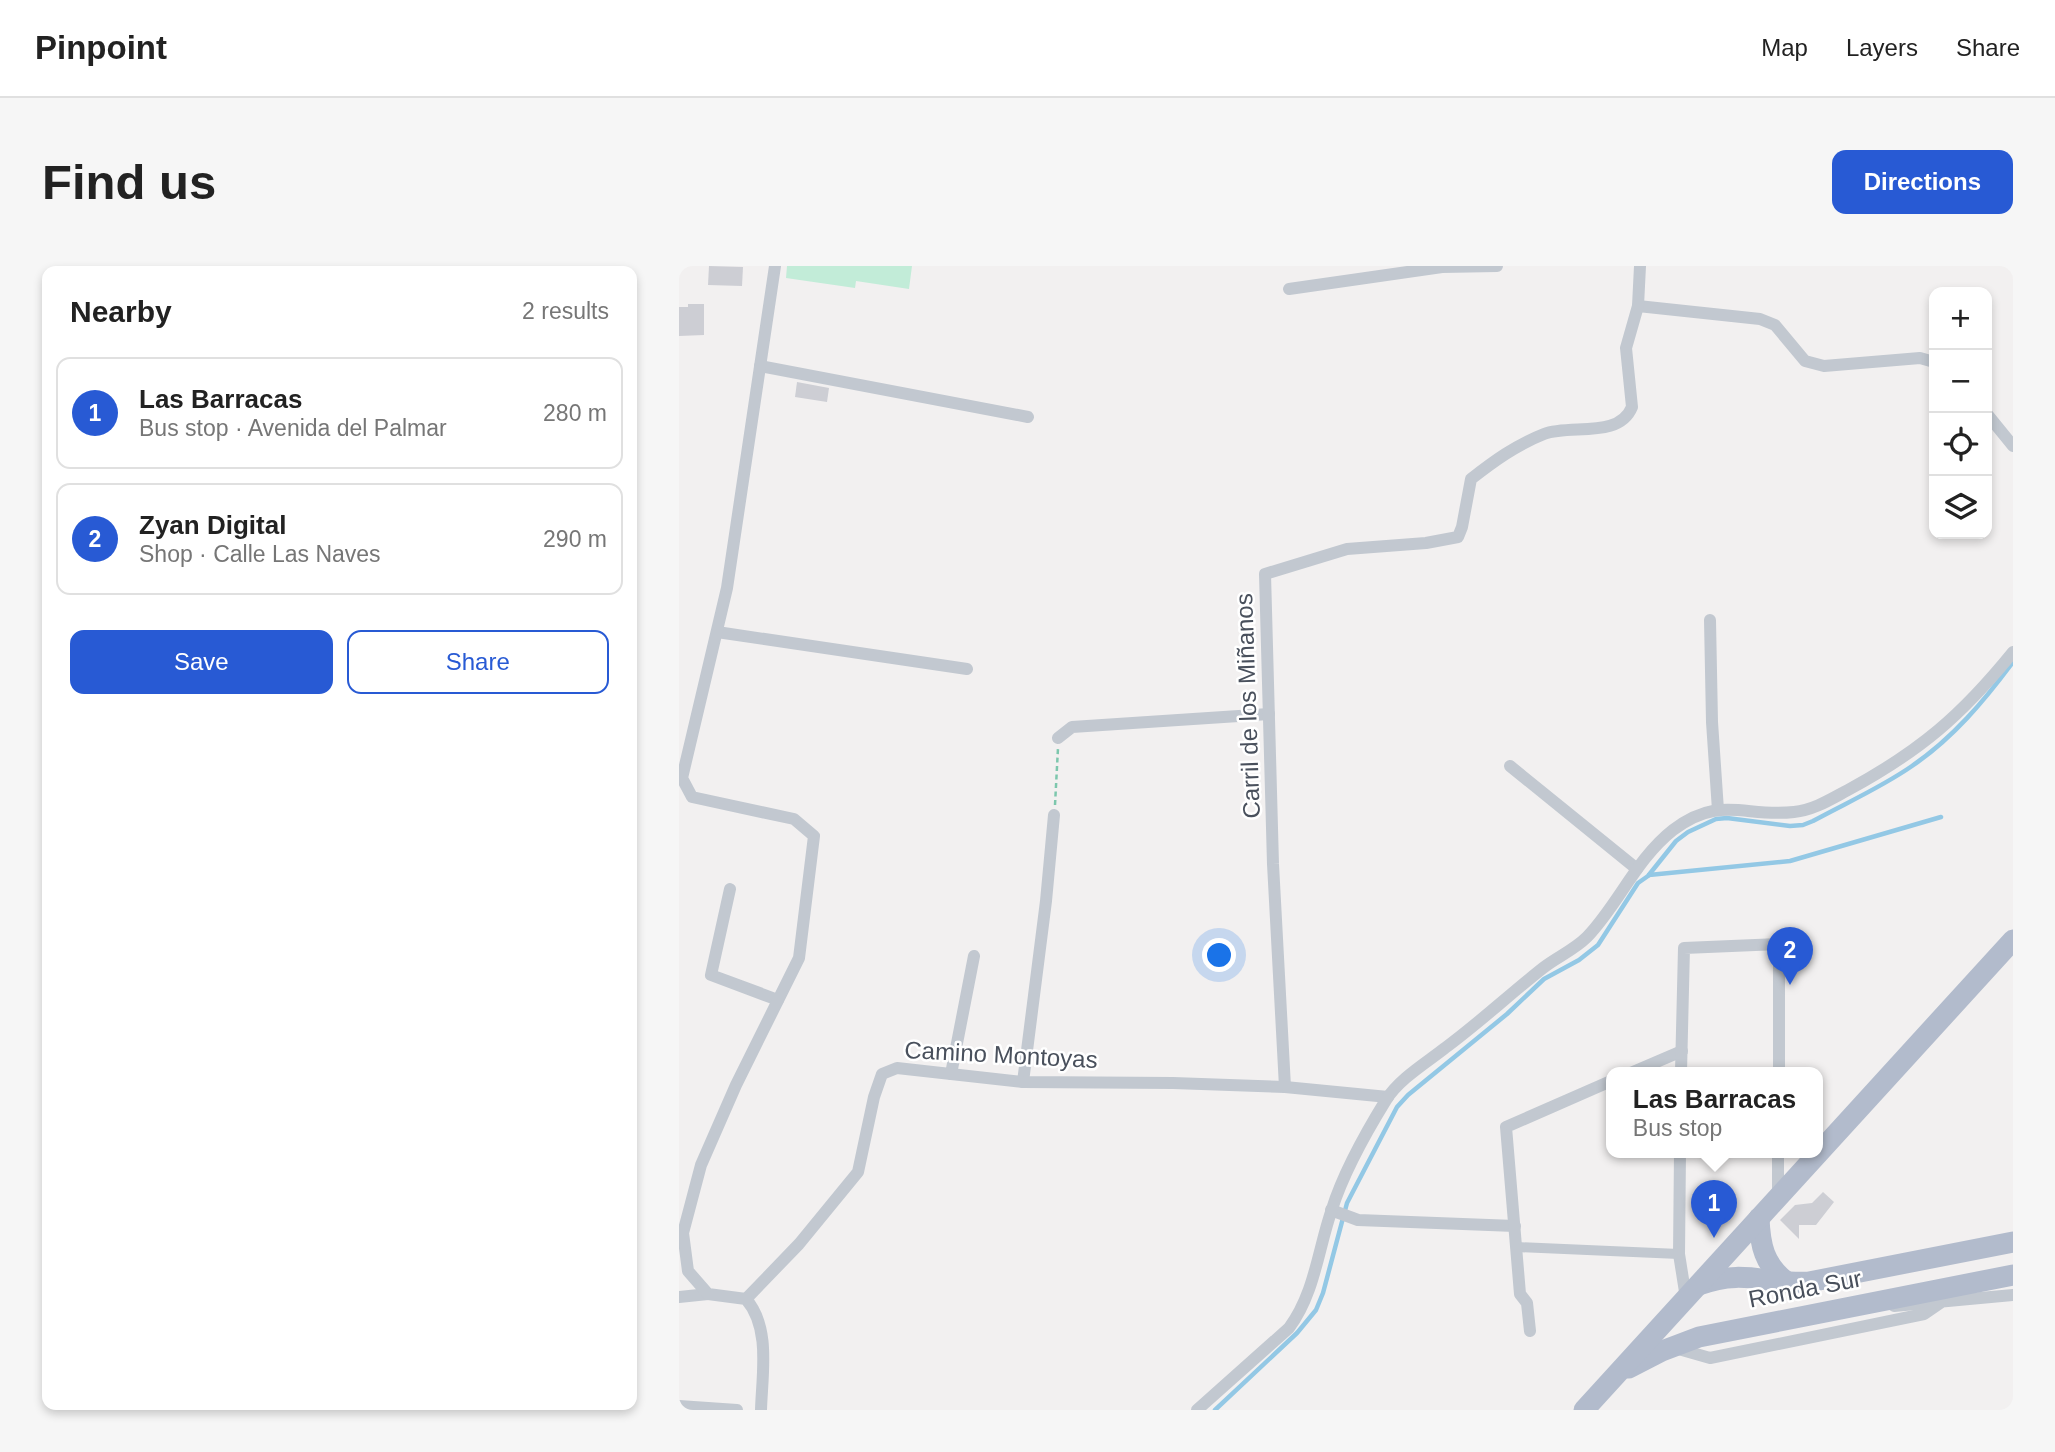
<!DOCTYPE html>
<html lang="en">
<head>
<meta charset="utf-8">
<style>
	:root { --surface:#fff; --page:#f6f6f6; --text:#222; --muted:#767676; --line:#e0e0e0; --accent:#285ad4 }
	body { margin:0; font-family:Helvetica,sans-serif; background:var(--page); color:var(--text) }
	.controls { position:absolute; right:21px; top:21px; display:grid; overflow:hidden; border-radius:14px; box-shadow:0 4px 10px #0003 }
	.controls button { width:63px; height:63px; display:grid; place-items:center; padding:0; border:0; border-bottom:2px solid var(--line); background:var(--surface); color:var(--text); font:35px sans-serif }
	.you { position:absolute; left:541px; top:690px; width:24px; height:24px; margin:-18px; border:5px solid #fff; border-radius:50%; background:#1a73e8; box-shadow:0 0 0 10px #1a73e833 }
	.badge { display:grid; place-items:center; width:46px; height:46px; border-radius:50%; background:var(--accent); color:#fff; font-size:23px; font-weight:700 }
	.pin { position:absolute; translate:-50% -58px; filter:drop-shadow(0 2px 4px #0008) }
	.pin::after { content:''; position:absolute; top:37px; width:24px; height:21px; background:inherit; clip-path:polygon(0 0,100% 0,50% 100%) }
	.popup { position:absolute; left:927px; top:801px; width:217px; height:91px; box-sizing:border-box; display:grid; place-content:center; border-radius:14px; background:var(--surface); filter:drop-shadow(0 2px 5px #0005); font-size:23px; white-space:nowrap; color:var(--muted) }
	.popup b { font-size:26px; color:var(--text) }
	.popup::after { content:''; position:absolute; left:50%; top:100%; margin-left:-14px; border:14px solid transparent; border-top-color:var(--surface) }
	.list { margin:0; padding:0; list-style:none }
	h2 { display:flex; justify-content:space-between; align-items:center; height:91px; margin:0; padding:0 28px; font-size:30px }
	h2 small { font-size:23px; font-weight:400; color:var(--muted) }
	.list li { display:grid; grid-template-columns:46px 1fr auto; gap:21px; align-items:center; box-sizing:border-box; height:112px; margin:0 14px 14px; padding:0 14px; border:2px solid var(--line); border-radius:14px }
	.list b { display:block; font-size:26px; white-space:nowrap }
	.list p { margin:0; font-size:23px; white-space:nowrap; color:var(--muted) }
	.list em { font-size:23px; font-style:normal; color:var(--muted) }
	.actions { display:flex; gap:14px; padding:21px 28px }
	.actions a { flex:1; padding:16px 0; border:2px solid var(--accent); border-radius:14px; text-align:center; font-size:24px; color:var(--accent) }
	.actions .main { background:var(--accent); color:#fff }
	.icon { flex:none; width:38px; height:38px; fill:none; stroke:currentColor; stroke-width:2; stroke-linecap:round; stroke-linejoin:round }
	.map { position:relative; flex:none; width:1334px; height:1144px; overflow:hidden; border-radius:14px }
	header { display:flex; align-items:center; gap:42px; box-sizing:border-box; height:98px; padding:0 35px; background:var(--surface); border-bottom:2px solid var(--line) }
	header strong { font-size:33px }
	nav { display:flex; gap:38px; margin-inline-start:auto; font-size:24px }
	.intro { display:flex; align-items:center; justify-content:space-between; box-sizing:border-box; height:168px; padding:0 42px }
	h1 { margin:0; font-size:49px }
	.button { padding:18px 32px; border-radius:14px; background:var(--accent); color:#fff; font-size:24px; font-weight:700 }
	main { display:flex; gap:42px; padding:0 42px }
	aside { flex:1; background:var(--surface); border-radius:14px; box-shadow:0 4px 10px #0003 }
	.map>svg:first-child { display:block }
	.green { fill:#c2ecd8 }
	.lines { fill:none; stroke-linecap:round; stroke-linejoin:round }
	.stream { stroke:#93c8e5; stroke-width:4.5 }
	.building { fill:#cdced4 }
	.path { stroke:#7dc7ad; stroke-width:2.5; stroke-dasharray:5 3.5; stroke-linecap:butt }
	.pedestrian { stroke:#c2c8d0; stroke-width:10 }
	.minor { stroke:#c2c8d0; stroke-width:12 }
	.primary { stroke:#b2bbcc; stroke-width:21 }
	.labels { text-anchor:middle; stroke-width:5; stroke-linejoin:round; paint-order:stroke }
	.street-label { font-size:24px; fill:#49505c; stroke:#fff }
</style>
</head>
<body>
<header>
<strong>Pinpoint</strong>
<nav><a>Map</a><a>Layers</a><a>Share</a></nav>
</header>
<div class="intro"><h1>Find us</h1><a class="button">Directions</a></div>
<main>
<aside>
<h2>Nearby<small>2 results</small></h2>
<ul class="list">
<li><span class="badge">1</span><div><b>Las Barracas</b><p>Bus stop · Avenida del Palmar</p></div><em>280 m</em></li>
<li><span class="badge">2</span><div><b>Zyan Digital</b><p>Shop · Calle Las Naves</p></div><em>290 m</em></li>
</ul>
<div class="actions"><a class="main">Save</a><a>Share</a></div>
</aside>
<div class="map">
<svg width="1334" height="1144" viewBox="0 0 1334 1144">
	<rect width="100%" height="100%" fill="#f2f0f0"/>
	<polygon class="green" points="108,0 233,0 230,23 177,15 176,22 107,12"/>
	<g class="lines">
		<g class="stream">
			<polyline points="970,609 1111,595 1262,551"/>
			<path d="M536,1144L618,1067L637,1044L644,1027L668,937L718,841L729,829L828,748L865,713L900,694L919,679L959,617L969,610L997,575L1009,566L1037,553L1048,552L1111,560L1124,559L1134,555C1167,537 1203,521 1233,500C1274,472 1305,435 1334,396"/>
		</g>
	</g>
	<g class="building">
		<polygon points="30,0 64,1 63,20 29,19"/>
		<polygon points="9,38 25,38 25,69 0,70 0,41 9,41"/>
		<polygon points="118,116 150,122 148,136 116,131"/>
		<polygon points="1144,926 1155,936 1137,959 1120,959 1120,973 1101,954 1116,939 1133,937"/>
	</g>
	<g class="lines">
		<polyline class="path" points="376,539 379,482"/>
		<polyline class="pedestrian" points="838,981 1000,988"/>
		<g class="minor">
			<polyline points="610,23 763,1 818,0"/>
			<polyline points="959,40 1081,53 1096,59 1126,95 1145,100 1241,92 1255,96"/>
			<polyline points="81,100 349,151"/>
			<polyline points="1308,148 1334,180"/>
			<polyline points="1031,354 1033,456 1039,544"/>
			<polyline points="38,366 288,403"/>
			<polyline points="379,472 393,461 590,448"/>
			<polyline points="831,500 958,603"/>
			<polyline points="51,623 32,709 99,734"/>
			<polyline points="954,806 1003,785"/>
			<polyline points="1002,806 1005,682 1100,678 1100,806"/>
			<polyline points="272,808 295,690"/>
			<polyline points="344,816 367,635 375,549"/>
			<path d="M606,821L594,598L586,308L668,283L747,277L779,271L783,261L792,213C815,195 837,179 865,168C892,158 940,173 953,141L947,82L959,40L961,0"/>
			<polyline points="1001,886 1000,988 1007,1032"/>
			<polyline points="1099,931 1099,886"/>
			<polyline points="652,944 679,954 836,960"/>
			<polyline points="0,1031 29,1028"/>
			<polyline points="67,1033 120,978 179,906 195,831 203,808 218,802 344,816 494,817 606,821 709,831"/>
			<polyline points="1215,1040 1334,1029"/>
			<polyline points="851,1065 848,1037 841,1028 827,861 932,815"/>
			<polyline points="996,1082 1031,1092 1245,1048 1261,1037"/>
			<polyline points="0,1140 58,1144"/>
			<path d="M82,1144C83,1108 92,1062 67,1033L29,1028L9,1005L4,967L22,899L57,819L120,692L135,570L115,553L13,531L3,512L48,322L96,0"/>
			<path d="M518,1144L610,1062C636,1027 639,983 653,943C665,905 686,868 707,834C720,813 747,797 766,782C800,757 831,728 864,702C878,691 895,684 908,671C939,639 957,593 994,564C1042,528 1066,552 1115,546C1135,544 1152,533 1169,524C1241,485 1282,450 1334,386"/>
		</g>
		<g class="primary">
			<path d="M1080,952C1081,979 1085,999 1108,1016"/>
			<path d="M1020,1019C1065,1002 1088,1019 1130,1016L1334,976"/>
			<polyline points="950,1102 983,1085 1020,1071 1334,1009"/>
			<polyline points="905,1144 1334,674"/>
		</g>
	</g>
	<g class="labels">
		<g class="street-label">
			<text transform="translate(569 440) rotate(-92)" y="8">Carril de los Miñanos</text>
			<text transform="translate(322 789) rotate(3)" y="8">Camino Montoyas</text>
			<text transform="translate(1126 1023) rotate(-11)" y="8">Ronda Sur</text>
		</g>
	</g>
</svg>
<div class="controls">
<button>+</button>
<button>−</button>
<button><svg class="icon" aria-label="locate" viewBox="0 0 24 24"><circle cx="12" cy="12" r="6"/><path d="M12 2v4M12 18v4M2 12h4M18 12h4"/></svg></button>
<button><svg class="icon" aria-label="layers" viewBox="0 0 24 24"><path d="M12 4l9 5-9 5-9-5zM3 14l9 5 9-5"/></svg></button>
</div>
<div class="you"></div>
<div class="pin badge" style="left:1035px;top:972px">1</div>
<div class="popup"><b>Las Barracas</b>Bus stop</div>
<div class="pin badge" style="left:1111px;top:719px">2</div>
</div>
</main>
</body>
</html>
